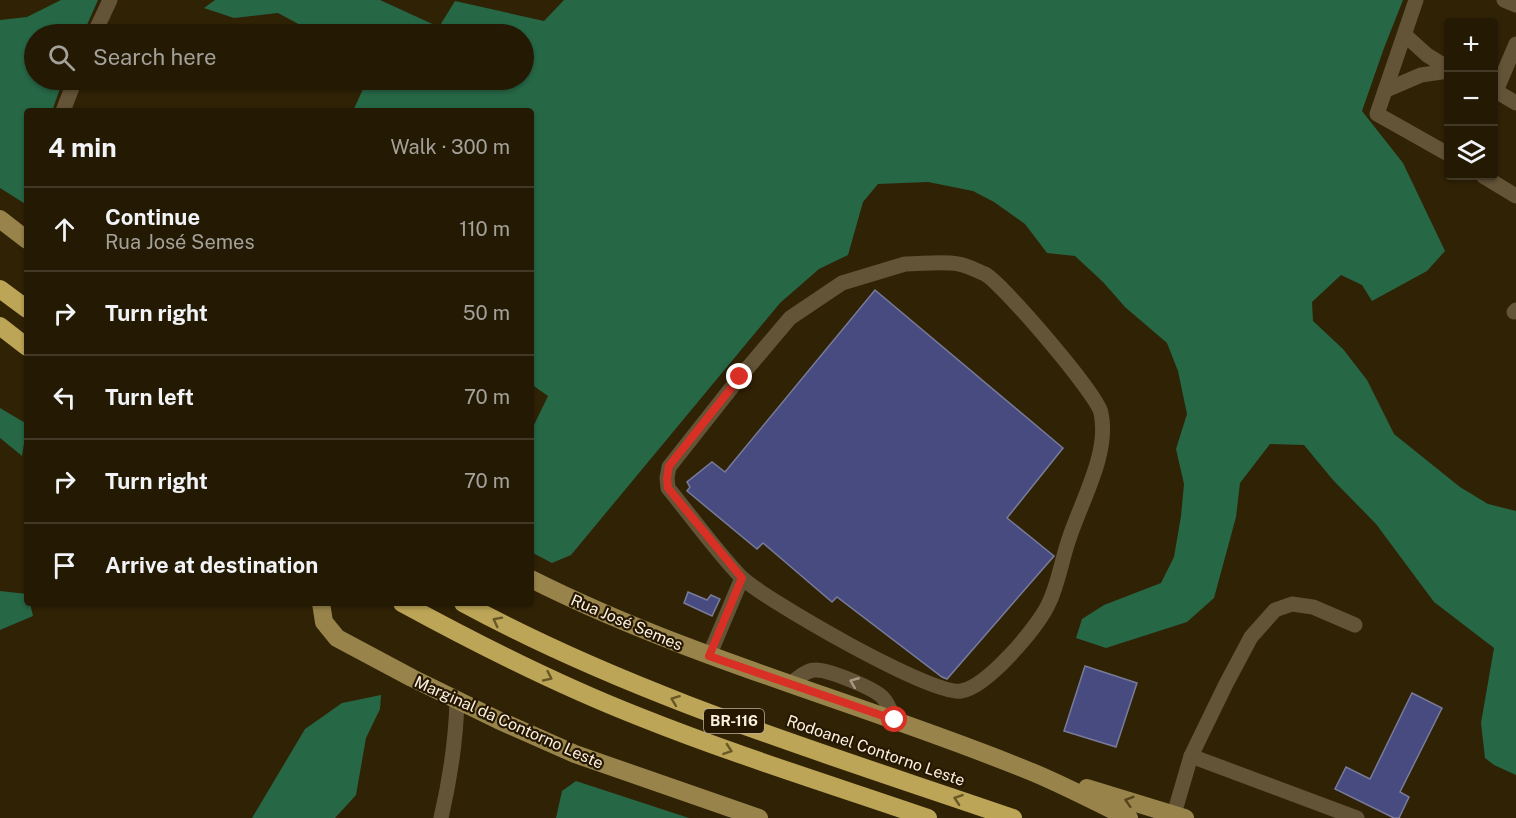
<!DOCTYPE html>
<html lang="en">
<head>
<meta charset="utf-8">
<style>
	:root { --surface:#241a04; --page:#2c230e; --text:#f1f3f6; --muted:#a3a19a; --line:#413826 }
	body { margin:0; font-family:"Public Sans",sans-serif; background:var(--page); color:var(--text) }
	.controls { position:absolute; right:18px; top:18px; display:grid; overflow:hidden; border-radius:6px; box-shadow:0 2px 4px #0004 }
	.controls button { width:54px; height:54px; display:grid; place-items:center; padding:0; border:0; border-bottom:2px solid var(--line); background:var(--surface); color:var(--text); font:30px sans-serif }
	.stop { position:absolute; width:18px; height:18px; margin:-14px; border:4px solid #d93025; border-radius:50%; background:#fff }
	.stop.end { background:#d93025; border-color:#fff; box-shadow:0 2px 6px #0008 }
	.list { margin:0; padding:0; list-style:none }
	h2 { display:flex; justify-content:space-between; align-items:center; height:78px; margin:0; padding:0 24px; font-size:26px }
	h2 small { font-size:20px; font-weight:400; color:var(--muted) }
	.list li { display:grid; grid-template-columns:39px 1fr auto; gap:18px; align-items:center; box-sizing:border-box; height:84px; padding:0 24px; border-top:2px solid var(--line) }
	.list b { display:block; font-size:22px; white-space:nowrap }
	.list p { margin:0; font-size:20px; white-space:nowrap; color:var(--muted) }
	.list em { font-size:20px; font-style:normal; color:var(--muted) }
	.icon { flex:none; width:33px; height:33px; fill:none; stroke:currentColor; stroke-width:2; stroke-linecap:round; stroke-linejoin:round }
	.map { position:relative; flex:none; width:1516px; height:818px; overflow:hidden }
	.search { position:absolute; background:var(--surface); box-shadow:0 2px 4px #0004; left:24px; top:24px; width:510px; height:66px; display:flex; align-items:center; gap:15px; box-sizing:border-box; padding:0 21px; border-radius:33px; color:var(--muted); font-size:22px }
	.panel { position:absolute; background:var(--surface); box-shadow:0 2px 4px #0004; left:24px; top:108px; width:510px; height:498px; border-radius:6px }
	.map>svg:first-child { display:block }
	.forest { fill:#266746 }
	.building { fill:#484b7f; stroke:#787b9a; stroke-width:1.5 }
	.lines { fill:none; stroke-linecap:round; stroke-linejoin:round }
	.minor { stroke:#635337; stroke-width:15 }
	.major { stroke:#98844a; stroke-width:18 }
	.highway { stroke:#bca556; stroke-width:18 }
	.oneway { stroke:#6a5727 }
	.oneway2 { stroke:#a79a84 }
	.oneway3 { stroke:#54431e }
	.route { stroke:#d93025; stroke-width:8 }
	.labels { text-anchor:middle; stroke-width:4.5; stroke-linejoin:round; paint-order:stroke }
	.shield { fill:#261800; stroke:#bbb09e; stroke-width:1.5 }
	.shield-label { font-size:15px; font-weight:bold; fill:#fbf1e1 }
	.street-label { font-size:16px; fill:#fbf1e1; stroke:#261800 }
</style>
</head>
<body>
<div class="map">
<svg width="1516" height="818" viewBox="0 0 1516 818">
	<rect width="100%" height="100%" fill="#302205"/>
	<g class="forest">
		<polygon points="61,0 98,0 83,34 34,34 34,80 63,80 52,111 27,111 27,205 0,188 0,20 27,17"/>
		<polygon points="215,0 380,0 439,27 455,1 544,21 564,0 1403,0 1384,48 1362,111 1403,163 1445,251 1427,271 1372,301 1362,285 1341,275 1312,302 1313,321 1343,349 1367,380 1394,434 1460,487 1488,504 1516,511 1516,775 1494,765 1485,758 1481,723 1494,648 1434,602 1376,524 1333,480 1304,445 1270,444 1240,483 1236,517 1214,598 1187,622 1106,648 1076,638 1082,619 1104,605 1161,583 1174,557 1181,516 1184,484 1176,449 1187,414 1178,371 1167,343 1125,307 1103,282 1075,256 1047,253 1025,224 994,202 973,191 928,182 878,184 863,202 848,255 819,269 780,303 571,555 552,563 531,552 531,428 533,427 548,396 531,384 531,111 353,111 367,80 524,80 524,34 317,34 278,13 234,18 204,8"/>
		<polygon points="0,408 27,424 22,456 0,438"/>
		<polygon points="0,591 27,594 27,603 30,603 33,616 0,630"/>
		<polygon points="381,695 380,709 366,738 356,795 335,818 252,818 305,729 342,703"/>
		<polygon points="576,781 689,818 556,818 562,791"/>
	</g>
	<g class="building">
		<polygon points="875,290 1063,448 1007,518 1054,556 947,679 942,677 837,597 832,602 763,543 757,549 687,491 690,487 687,482 712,462 725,472"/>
		<polygon points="688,592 707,600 711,595 720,599 712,616 684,603"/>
		<polygon points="1085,666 1137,683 1116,747 1064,731"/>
		<polygon points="1412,693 1442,708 1400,792 1409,797 1399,818 1394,818 1335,789 1346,767 1370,779"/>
	</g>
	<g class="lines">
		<g class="minor">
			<polyline points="1416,0 1377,114 1448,154"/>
			<polyline points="1504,0 1516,5"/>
			<polyline points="94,34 110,0"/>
			<polyline points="1405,35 1427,55 1448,68"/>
			<polyline points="1386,90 1421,75 1448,71"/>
			<polyline points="1494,90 1516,103"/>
			<polyline points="1496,91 1516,44"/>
			<polyline points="63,111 75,80"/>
			<polyline points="1483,176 1516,196"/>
			<path d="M905,264C922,264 942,261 958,264C967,265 977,271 985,274C1002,283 1098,395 1101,413C1110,454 1080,503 1068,542C1061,563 1058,585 1048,605C1036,629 987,687 961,691C932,696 765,600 741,577C716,551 691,516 668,488L667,478L669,467L740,377L790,318L842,283Z"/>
			<polyline points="1514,312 1516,310"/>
			<polyline points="709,656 742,578"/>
			<path d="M790,684C797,679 806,670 815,670C827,669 877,689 884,699C889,705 891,713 895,720"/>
			<polyline points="1191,756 1357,818"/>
			<polyline points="1174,814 1191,756 1226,684 1251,637 1275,610 1292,604 1313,607 1355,625"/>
			<path d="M441,818C450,779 456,741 457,700"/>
		</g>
		<g class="major">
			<polyline points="0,219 27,240"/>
			<path d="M531,579C690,659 862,703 1027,770C1062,784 1095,802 1129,818"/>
			<polyline points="321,603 324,622 337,638 412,678 498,720 575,754 759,818"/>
			<polyline points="1087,788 1185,818"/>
		</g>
		<g class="highway">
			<polyline points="0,289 27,309"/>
			<polyline points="0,326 27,347"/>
			<path d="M402,603C479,645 558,685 640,717C735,755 832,785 928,818"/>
			<path d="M463,603C636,697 827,754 1013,818"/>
		</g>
	</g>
	<defs><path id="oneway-chevron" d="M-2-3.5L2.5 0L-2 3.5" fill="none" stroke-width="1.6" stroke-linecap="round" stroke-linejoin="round" transform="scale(1.5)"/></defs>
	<g class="oneway">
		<use href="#oneway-chevron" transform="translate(497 621) rotate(-153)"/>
		<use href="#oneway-chevron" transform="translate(548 677) rotate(25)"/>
		<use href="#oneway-chevron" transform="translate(675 700) rotate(-159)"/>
		<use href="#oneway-chevron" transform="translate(728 750) rotate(19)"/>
		<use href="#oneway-chevron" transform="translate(958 799) rotate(-161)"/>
	</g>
	<use class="oneway2" href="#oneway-chevron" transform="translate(854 682) rotate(-158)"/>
	<use class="oneway3" href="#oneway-chevron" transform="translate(1129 801) rotate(-163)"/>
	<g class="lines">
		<polyline class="route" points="740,377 669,466 667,478 668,488 742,578 709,656 895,720"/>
	</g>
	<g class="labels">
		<rect class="shield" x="704" y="709" width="60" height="24" rx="4.5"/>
		<g class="shield-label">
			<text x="734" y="726">BR-116</text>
		</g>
		<g class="street-label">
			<text transform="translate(627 622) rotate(23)" y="6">Rua José Semes</text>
			<text transform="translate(509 722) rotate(24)" y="6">Marginal da Contorno Leste</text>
			<text transform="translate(876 750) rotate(19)" y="6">Rodoanel Contorno Leste</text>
		</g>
	</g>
</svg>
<div class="controls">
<button>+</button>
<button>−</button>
<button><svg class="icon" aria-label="layers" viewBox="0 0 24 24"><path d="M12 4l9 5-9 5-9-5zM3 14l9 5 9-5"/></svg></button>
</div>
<div class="stop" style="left:895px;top:720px"></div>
<div class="stop end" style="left:740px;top:377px"></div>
<div class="search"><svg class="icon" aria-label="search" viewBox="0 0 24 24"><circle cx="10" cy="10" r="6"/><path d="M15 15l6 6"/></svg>Search here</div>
<section class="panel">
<h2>4 min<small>Walk · 300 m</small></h2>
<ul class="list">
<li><svg class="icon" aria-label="ahead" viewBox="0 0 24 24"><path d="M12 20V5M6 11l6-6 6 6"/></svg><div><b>Continue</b><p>Rua José Semes</p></div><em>110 m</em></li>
<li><svg class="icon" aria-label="right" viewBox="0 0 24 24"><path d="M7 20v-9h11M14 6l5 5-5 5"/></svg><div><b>Turn right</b></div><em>50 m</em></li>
<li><svg class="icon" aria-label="left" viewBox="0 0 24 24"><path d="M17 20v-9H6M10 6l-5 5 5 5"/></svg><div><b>Turn left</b></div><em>70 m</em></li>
<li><svg class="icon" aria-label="right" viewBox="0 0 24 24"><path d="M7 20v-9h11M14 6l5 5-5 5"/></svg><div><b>Turn right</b></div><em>70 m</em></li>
<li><svg class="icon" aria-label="arrive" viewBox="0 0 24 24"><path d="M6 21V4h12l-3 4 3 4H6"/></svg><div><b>Arrive at destination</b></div></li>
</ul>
</section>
</div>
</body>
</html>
